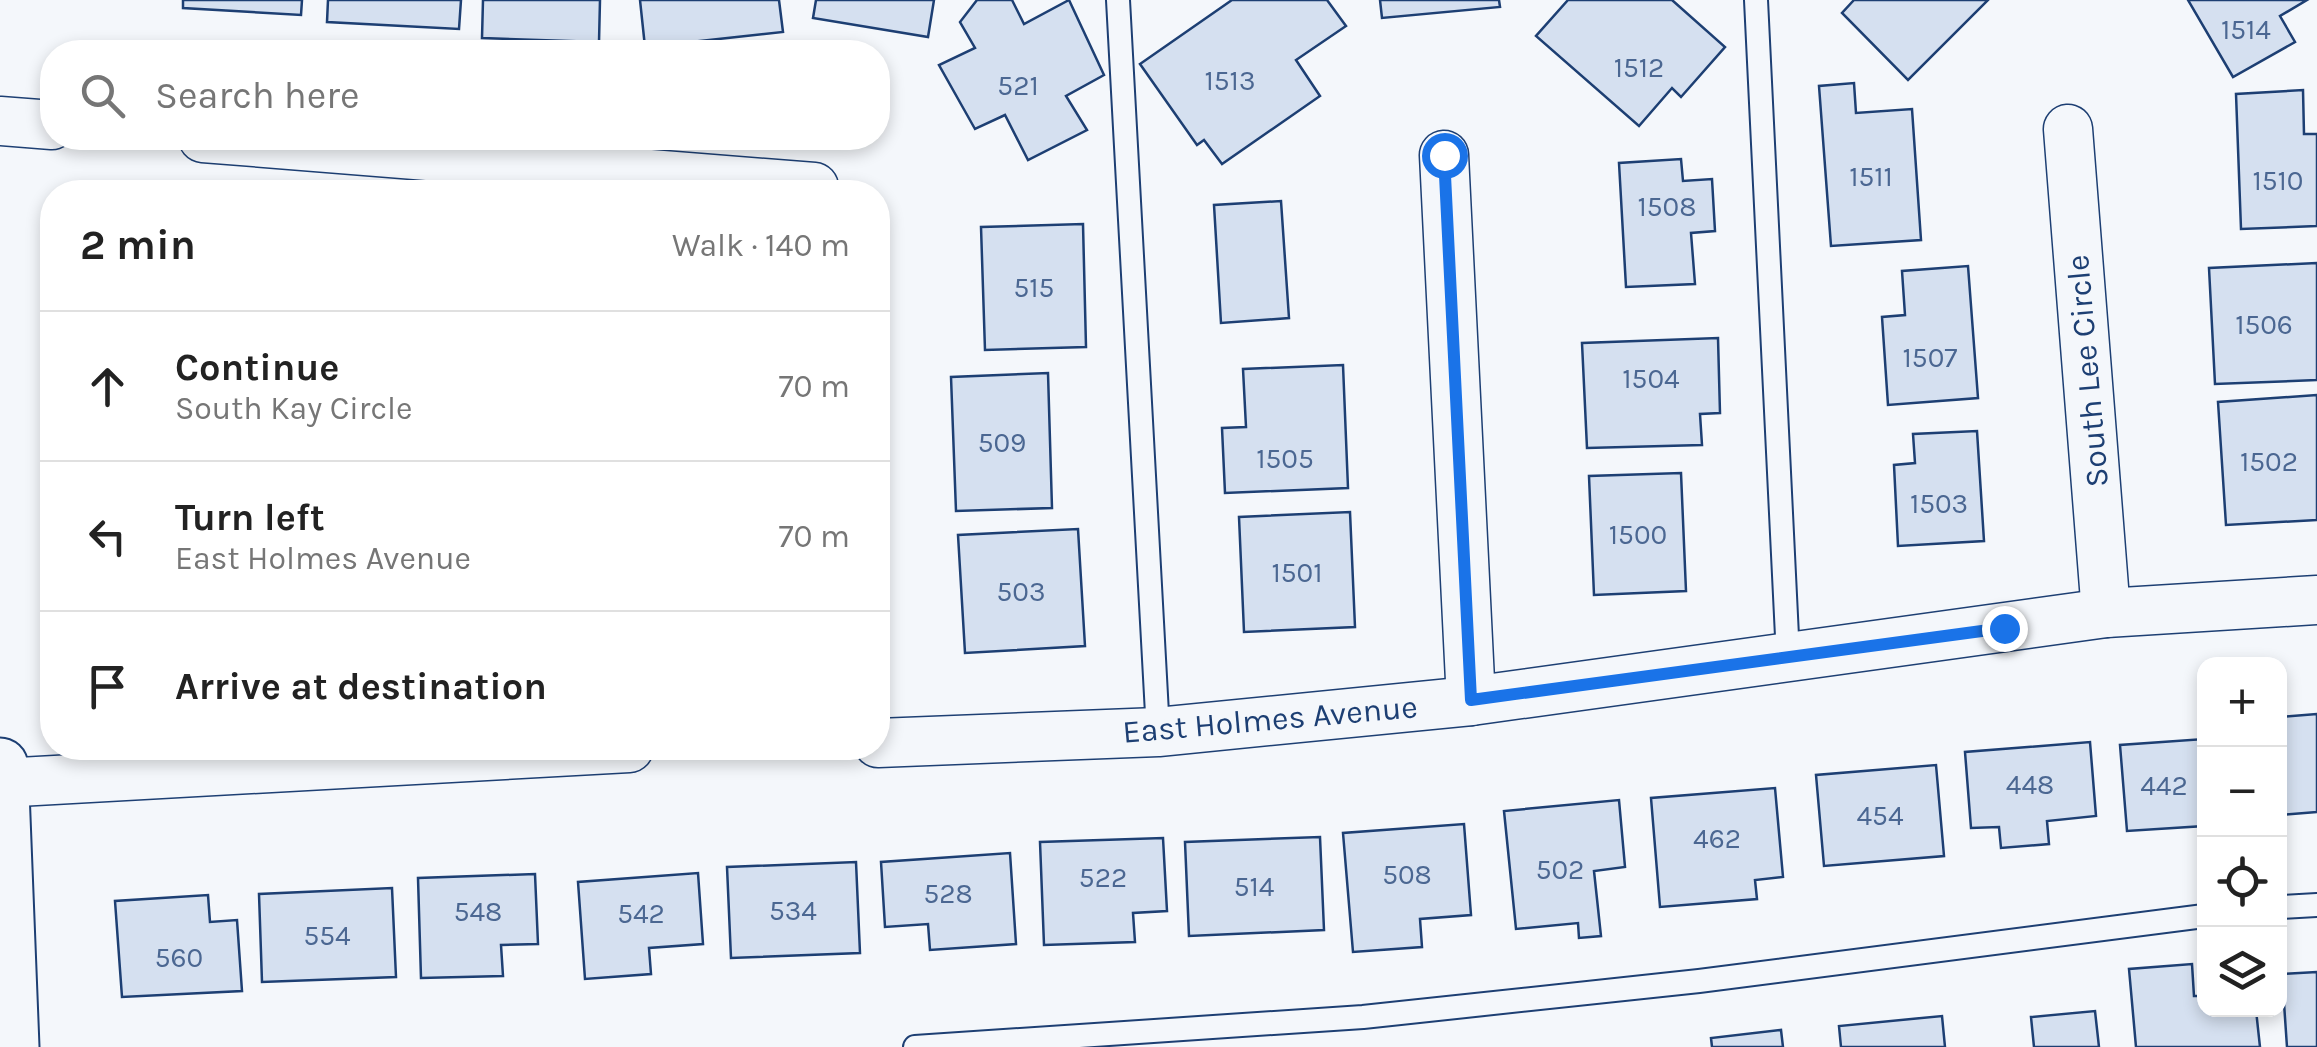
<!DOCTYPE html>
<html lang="en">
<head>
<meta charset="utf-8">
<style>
	:root { --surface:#fff; --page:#f2f2f2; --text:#222; --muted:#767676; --line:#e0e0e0 }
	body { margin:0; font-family:Karla,sans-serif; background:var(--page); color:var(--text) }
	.controls { position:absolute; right:30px; bottom:30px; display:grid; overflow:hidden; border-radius:20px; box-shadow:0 5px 15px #0003 }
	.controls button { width:90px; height:90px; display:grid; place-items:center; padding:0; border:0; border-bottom:2px solid var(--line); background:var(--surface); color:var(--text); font:50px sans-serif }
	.stop { position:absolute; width:30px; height:30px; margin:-22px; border:8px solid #1a73e8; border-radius:50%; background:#fff }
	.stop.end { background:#1a73e8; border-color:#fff; box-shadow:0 2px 10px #0008 }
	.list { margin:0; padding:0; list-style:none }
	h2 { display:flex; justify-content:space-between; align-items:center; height:130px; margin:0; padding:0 40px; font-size:42px }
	h2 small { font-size:32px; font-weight:400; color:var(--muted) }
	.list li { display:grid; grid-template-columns:65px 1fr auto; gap:30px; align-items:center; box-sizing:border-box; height:150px; padding:0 40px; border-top:2px solid var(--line) }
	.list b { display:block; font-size:38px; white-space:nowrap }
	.list p { margin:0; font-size:32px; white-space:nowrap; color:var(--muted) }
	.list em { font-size:32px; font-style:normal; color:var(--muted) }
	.icon { flex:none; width:55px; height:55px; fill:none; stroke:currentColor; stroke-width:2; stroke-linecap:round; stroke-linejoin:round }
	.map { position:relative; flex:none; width:2317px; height:1047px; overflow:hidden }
	.search { position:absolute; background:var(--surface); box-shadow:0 5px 15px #0003; left:40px; top:40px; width:850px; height:110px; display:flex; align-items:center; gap:25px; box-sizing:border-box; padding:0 35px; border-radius:40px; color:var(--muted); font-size:38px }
	.panel { position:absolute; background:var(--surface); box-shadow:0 5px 15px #0003; left:40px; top:180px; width:850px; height:580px; border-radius:40px }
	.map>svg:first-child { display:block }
	.building { fill:#d5e0f0; stroke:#1d3f73; stroke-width:2.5 }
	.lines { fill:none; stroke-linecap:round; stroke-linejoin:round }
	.lane-casing { stroke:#1d3f73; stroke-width:26 }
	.street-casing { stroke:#1d3f73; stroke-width:51 }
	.secondary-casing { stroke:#1d3f73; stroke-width:59 }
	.lane { stroke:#f4f7fb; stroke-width:22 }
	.street { stroke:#f4f7fb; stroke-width:48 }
	.secondary { stroke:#f4f7fb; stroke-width:55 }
	.route { stroke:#1a73e8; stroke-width:12 }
	.labels { text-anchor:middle; stroke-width:8; stroke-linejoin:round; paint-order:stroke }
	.number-label { font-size:28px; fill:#4b6792 }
	.street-label { font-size:32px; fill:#1d3f73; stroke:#f4f7fb }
</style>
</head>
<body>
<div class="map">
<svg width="2317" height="1047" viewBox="0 0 2317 1047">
	<rect width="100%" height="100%" fill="#f4f7fb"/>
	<g class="building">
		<polygon points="183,0 302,0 301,15 183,8"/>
		<polygon points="328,0 461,0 459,29 327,22"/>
		<polygon points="483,0 600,0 599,42 482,38"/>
		<polygon points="640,0 779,0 783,32 645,47"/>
		<polygon points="816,0 934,0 928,37 813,18"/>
		<polygon points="977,0 1012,0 1024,24 1069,0 1104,75 1066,96 1087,130 1028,160 1005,115 975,129 939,65 975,48 960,22"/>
		<polygon points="1232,0 1327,0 1346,26 1296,60 1320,96 1222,164 1204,140 1197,145 1140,64"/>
		<polygon points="1380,0 1499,0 1500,7 1382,18"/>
		<polygon points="1568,0 1672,0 1725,47 1681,97 1672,88 1639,126 1536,36"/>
		<polygon points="1854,0 1988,0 1908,80 1842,13"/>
		<polygon points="2188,0 2307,0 2280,16 2295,42 2233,77"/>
		<polygon points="1854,83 1856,113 1912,109 1921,240 1831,246 1819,86"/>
		<polygon points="2303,90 2304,134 2317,134 2317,226 2241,229 2236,94"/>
		<polygon points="1681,159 1683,181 1712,179 1715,231 1691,233 1695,284 1626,287 1619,163"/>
		<polygon points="1281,201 1289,318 1221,323 1214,205"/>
		<polygon points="1083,224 1086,347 985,350 981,227"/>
		<polygon points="2317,263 2317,380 2215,384 2209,268"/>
		<polygon points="1968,266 1978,398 1888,405 1882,317 1905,315 1902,271"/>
		<polygon points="1718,338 1720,413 1700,414 1702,445 1587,448 1582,343"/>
		<polygon points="1343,365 1348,488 1225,493 1222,428 1246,427 1243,369"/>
		<polygon points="1048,373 1052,508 956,511 951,377"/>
		<polygon points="2317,395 2317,520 2226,525 2218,402"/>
		<polygon points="1977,431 1984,541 1898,546 1894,465 1915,463 1913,434"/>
		<polygon points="1681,473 1686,591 1594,595 1589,476"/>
		<polygon points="1350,512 1355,627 1244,632 1239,517"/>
		<polygon points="1078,529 1085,646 965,653 958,535"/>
		<polygon points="2317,714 2317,812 2281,815 2280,717"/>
		<polygon points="2204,739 2204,826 2127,831 2120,745"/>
		<polygon points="2090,742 2096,816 2047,821 2049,844 2001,848 1999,827 1971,828 1965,752"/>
		<polygon points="1936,765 1944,856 1824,866 1816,775"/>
		<polygon points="1775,788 1783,877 1755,880 1757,899 1660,907 1651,798"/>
		<polygon points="1619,800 1625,867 1594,871 1601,936 1579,938 1578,923 1516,929 1504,811"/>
		<polygon points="1464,824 1471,915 1420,919 1422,947 1353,952 1343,833"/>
		<polygon points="1320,837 1324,930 1189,936 1185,842"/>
		<polygon points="1163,838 1167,911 1133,913 1135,942 1044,945 1040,842"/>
		<polygon points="1010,853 1016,944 930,950 928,924 885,927 881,862"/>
		<polygon points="856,862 860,953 731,958 727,867"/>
		<polygon points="698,873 703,944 649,948 651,974 585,979 578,882"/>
		<polygon points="535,874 538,944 501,945 503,976 421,978 418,878"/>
		<polygon points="392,888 396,977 262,982 259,894"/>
		<polygon points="208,895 210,922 237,920 242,991 122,997 115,901"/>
		<polygon points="2192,964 2194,996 2204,996 2204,1010 2256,1010 2260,1047 2136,1047 2129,969"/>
		<polygon points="2317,972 2317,1047 2287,1047 2282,974"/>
		<polygon points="2095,1011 2099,1047 2034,1047 2031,1017"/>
		<polygon points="1942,1016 1945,1047 1841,1047 1839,1026"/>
		<polygon points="1781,1030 1783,1047 1712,1047 1711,1038"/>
	</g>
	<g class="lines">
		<g class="lane-casing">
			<g id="lane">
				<polyline points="1118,0 1158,732"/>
				<polyline points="1756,0 1788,657"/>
				<polyline points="2280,907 2317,905"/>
				<polyline points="915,1047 1363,1017 1699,981 2204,916"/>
			</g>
		</g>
		<g class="street-casing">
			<g id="street">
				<polyline points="0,121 52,125"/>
				<polyline points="2068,129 2106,613"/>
				<polyline points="203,138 814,187 814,192"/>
				<polyline points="1444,155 1471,701"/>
				<polyline points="878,743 1158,732 1471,701 2106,613 2317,600"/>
				<polyline points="0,783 629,748"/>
			</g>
		</g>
		<g class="secondary-casing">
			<polyline id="secondary" points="0,766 11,1047"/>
		</g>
		<use href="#lane" class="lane"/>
		<use href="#street" class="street"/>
		<use href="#secondary" class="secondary"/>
	</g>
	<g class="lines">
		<polyline class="route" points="1444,155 1471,700 2004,628"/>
	</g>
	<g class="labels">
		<g class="number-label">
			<text x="2246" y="39">1514</text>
			<text x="1639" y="77">1512</text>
			<text x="1230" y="90">1513</text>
			<text x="1018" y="95">521</text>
			<text x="1871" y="186">1511</text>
			<text x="2278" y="190">1510</text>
			<text x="1667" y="216">1508</text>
			<text x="1034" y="297">515</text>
			<text x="2264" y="334">1506</text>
			<text x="1930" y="367">1507</text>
			<text x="1651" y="388">1504</text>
			<text x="1002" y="452">509</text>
			<text x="1285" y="468">1505</text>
			<text x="2269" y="471">1502</text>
			<text x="1939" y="513">1503</text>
			<text x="1638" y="544">1500</text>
			<text x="1297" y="582">1501</text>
			<text x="1021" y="601">503</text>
			<text x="2030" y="794">448</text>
			<text x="2164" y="795">442</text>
			<text x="1880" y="825">454</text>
			<text x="1717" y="848">462</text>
			<text x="1560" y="879">502</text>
			<text x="1407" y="884">508</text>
			<text x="1103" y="887">522</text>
			<text x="1254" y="896">514</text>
			<text x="948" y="903">528</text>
			<text x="793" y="920">534</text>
			<text x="478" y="921">548</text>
			<text x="641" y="923">542</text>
			<text x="327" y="945">554</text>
			<text x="179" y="967">560</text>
		</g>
		<g class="street-label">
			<text transform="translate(2087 371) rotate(-95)" y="11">South Lee Circle</text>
			<text transform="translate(1270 719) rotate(-5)" y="11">East Holmes Avenue</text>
		</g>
	</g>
</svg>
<div class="controls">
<button>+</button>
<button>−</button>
<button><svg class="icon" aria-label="locate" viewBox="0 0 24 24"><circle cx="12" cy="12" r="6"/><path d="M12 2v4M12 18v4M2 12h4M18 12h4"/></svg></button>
<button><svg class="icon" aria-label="layers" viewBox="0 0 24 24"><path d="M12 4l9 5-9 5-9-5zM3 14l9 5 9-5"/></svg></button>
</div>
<div class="stop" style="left:1444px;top:155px"></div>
<div class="stop end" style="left:2004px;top:628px"></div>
<div class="search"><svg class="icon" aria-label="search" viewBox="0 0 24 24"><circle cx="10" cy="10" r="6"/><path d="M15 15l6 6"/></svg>Search here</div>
<section class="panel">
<h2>2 min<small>Walk · 140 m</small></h2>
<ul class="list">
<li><svg class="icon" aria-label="ahead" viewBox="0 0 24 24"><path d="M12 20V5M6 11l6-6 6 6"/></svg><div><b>Continue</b><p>South Kay Circle</p></div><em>70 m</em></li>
<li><svg class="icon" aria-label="left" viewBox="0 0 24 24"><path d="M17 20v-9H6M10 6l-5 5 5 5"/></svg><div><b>Turn left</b><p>East Holmes Avenue</p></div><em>70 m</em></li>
<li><svg class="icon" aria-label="arrive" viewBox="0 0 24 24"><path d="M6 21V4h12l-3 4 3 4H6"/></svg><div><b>Arrive at destination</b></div></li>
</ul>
</section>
</div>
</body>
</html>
